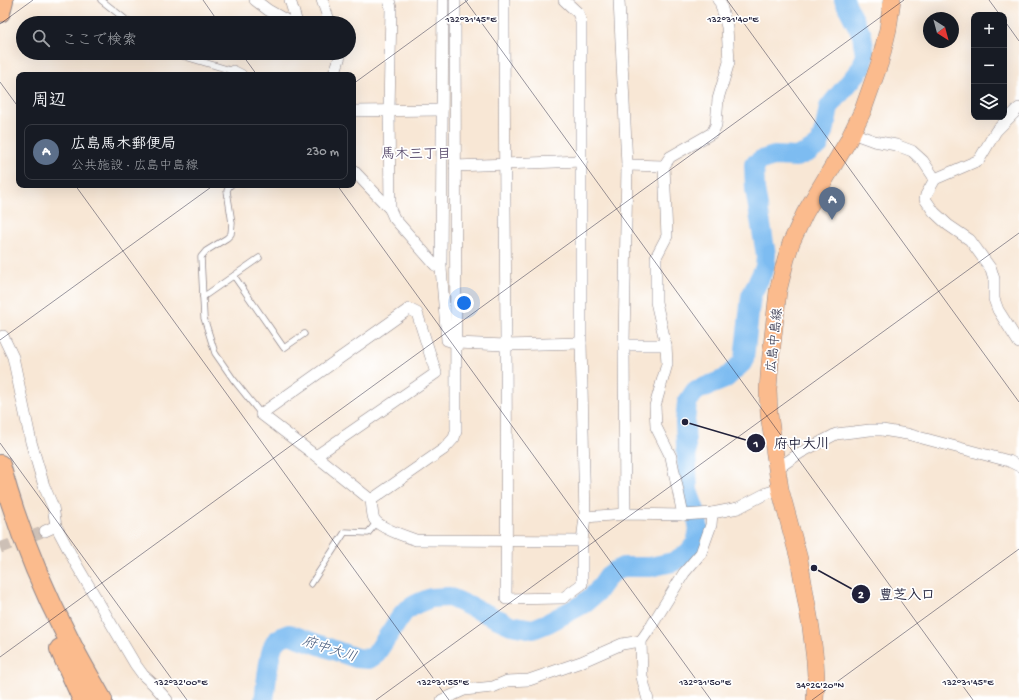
<!DOCTYPE html>
<html lang="ja">
<head>
<meta charset="utf-8">
<style>
	:root { --surface:#171b24; --page:#20242c; --text:#f1f3f6; --muted:#9ea1a6; --line:#363941; --accent:#d690ce }
	body { margin:0; font-family:"Gochi Hand","Klee One",sans-serif; background:var(--page); color:var(--text) }
	.controls { position:absolute; right:12px; top:12px; display:grid; overflow:hidden; border-radius:8px; box-shadow:0 4px 16px #0002 }
	.controls button { width:36px; height:36px; display:grid; place-items:center; padding:0; border:0; border-bottom:1px solid var(--line); background:var(--surface); color:var(--text); font:20px sans-serif }
	.compass { position:absolute; left:923px; top:12px; width:36px; height:36px; border-radius:50%; background:var(--surface); box-shadow:0 4px 16px #0002; rotate:144deg }
	.you { position:absolute; left:464px; top:303px; width:14px; height:14px; margin:-10px; border:3px solid #fff; border-radius:50%; background:#1a73e8; box-shadow:0 0 0 6px #1a73e833 }
	.badge { display:grid; place-items:center; width:26px; height:26px; border-radius:50%; background:var(--accent); color:#fff; font-size:13px; font-weight:700 }
	.pin { position:absolute; translate:-50% -33px; filter:drop-shadow(0 1px 2px #0008) }
	.pin::after { content:''; position:absolute; top:21px; width:14px; height:12px; background:inherit; clip-path:polygon(0 0,100% 0,50% 100%) }
	.list { margin:0; padding:0; list-style:none }
	h2 { display:flex; justify-content:space-between; align-items:center; height:52px; margin:0; padding:0 16px; font-size:17px }
	h2 small { font-size:13px; font-weight:400; color:var(--muted) }
	.list li { display:grid; grid-template-columns:26px 1fr auto; gap:12px; align-items:center; box-sizing:border-box; height:56px; margin:0 8px 8px; padding:0 8px; border:1px solid var(--line); border-radius:8px }
	.list b { display:block; font-size:15px; white-space:nowrap }
	.list p { margin:0; font-size:13px; white-space:nowrap; color:var(--muted) }
	.list em { font-size:13px; font-style:normal; color:var(--muted) }
	.icon { flex:none; width:22px; height:22px; fill:none; stroke:currentColor; stroke-width:2; stroke-linecap:round; stroke-linejoin:round }
	.map { position:relative; flex:none; width:1019px; height:700px; overflow:hidden }
	.search { position:absolute; background:var(--surface); box-shadow:0 4px 16px #0002; left:16px; top:16px; width:340px; height:44px; display:flex; align-items:center; gap:10px; box-sizing:border-box; padding:0 14px; border-radius:22px; color:var(--muted); font-size:15px }
	.panel { position:absolute; background:var(--surface); box-shadow:0 4px 16px #0002; left:16px; top:72px; width:340px; height:116px; border-radius:8px }
	.map>svg:first-child { display:block }
	.lines { fill:none; stroke-linecap:round; stroke-linejoin:round }
	.river { stroke:#7dbcf1; stroke-width:20 }
	.street-tunnel { stroke:#cdc0b6; stroke-width:11; stroke-dasharray:11 5.5; stroke-linecap:butt }
	.lane-casing { stroke:#8d8488; stroke-width:7 }
	.street-casing { stroke:#8d8488; stroke-width:12 }
	.primary-casing { stroke:#8d8488; stroke-width:18 }
	.highway-casing { stroke:#8d8488; stroke-width:22 }
	.lane { stroke:#fff; stroke-width:5.5 }
	.street { stroke:#fff; stroke-width:11 }
	.primary { stroke:#fbbb8d; stroke-width:17 }
	.highway { stroke:#fbbb8d; stroke-width:20 }
	.ticks { fill:none; stroke:#22223b; stroke-width:1; stroke-opacity:0.45 }
	.labels { text-anchor:middle; stroke-width:3.5; stroke-linejoin:round; paint-order:stroke }
	.street-label { font-size:13px; fill:#22223b; stroke:#fff }
	.neighbourhood-label { font-size:14px; font-weight:bold; fill:#605373; stroke:#fff }
	.water-label { font-size:14px; font-style:italic; fill:#42587b; stroke:#fff }
	.ticks-label { font-size:10px; text-anchor:middle; fill:#22223b; stroke:#fff; stroke-width:3.5; stroke-linejoin:round; paint-order:stroke }
	.leader { fill:none; stroke:#22223b; stroke-width:1.5 }
	.callout-dot { fill:#22223b; stroke:#fff; stroke-width:1.5 }
	.mark-label { font-size:12px; text-anchor:middle; font-weight:bold; fill:#fff }
	.callout-label { font-size:14px; text-anchor:middle; font-weight:bold; fill:#22223b; stroke:#fff; stroke-width:3.5; stroke-linejoin:round; paint-order:stroke }
</style>
</head>
<body>
<div class="map">
<svg width="1019" height="700" viewBox="0 0 1019 700">
	<rect width="100%" height="100%" fill="#fff"/>
	<filter id="ink" filterUnits="userSpaceOnUse"><feTurbulence type="fractalNoise" baseFrequency=".025" numOctaves="2"/><feDisplacementMap in="SourceGraphic" scale="8" xChannelSelector="R" yChannelSelector="G"/><feConvolveMatrix kernelMatrix="1 2 1 2 8 2 1 2 1" color-interpolation-filters="sRGB"/></filter>
	<filter id="wash" filterUnits="userSpaceOnUse"><feTurbulence type="fractalNoise" baseFrequency=".012" numOctaves="4" result="noise"/><feDisplacementMap in="SourceGraphic" scale="16" xChannelSelector="R" yChannelSelector="G"/><feGaussianBlur stdDeviation="0.9" result="paint"/><feColorMatrix in="noise" values="0 0 0 0 0 0 0 0 0 0 0 0 0 0 0 0 0 1.4 0 .05"/><feComposite in="paint" operator="in"/></filter>
	<g filter="url(#wash)">
		<rect width="100%" height="100%" fill="#f8e7d5"/>
		<g class="lines">
			<path class="river" d="M264,700C266,688 269,650 275,642C279,638 283,636 289,634L356,658L369,659L375,655L404,612L416,604L431,598L449,597L511,625L533,629L548,623L583,604L596,593L608,576L615,571L623,567H650L673,562L688,553L696,543L699,530L696,513L688,491L685,422L687,403L695,391L725,379L742,363L744,359L751,296L765,267L766,255L755,189L754,165L761,160L774,156L796,157L808,152L819,145L825,128L829,107L862,67L865,55L862,35L844,0"/>
		</g>
	</g>
	<g filter="url(#ink)">
		<g class="lines">
			<polyline class="street-tunnel" points="0,548 45,531"/>
			<g class="lane-casing">
				<g id="lane">
					<polyline points="101,0 130,23"/>
					<polyline points="173,53 233,71 233,72"/>
					<polyline points="231,185 229,186 227,191 232,223 231,234 227,238 206,251 201,257 204,318 215,353 233,379 261,414"/>
					<polyline points="234,276 284,348 304,334"/>
					<polyline points="203,297 259,258"/>
					<polyline points="311,584 345,532 368,533 377,522"/>
				</g>
			</g>
			<g class="street-casing">
				<g id="street">
					<polyline points="255,0 268,10 291,23"/>
					<polyline points="290,0 297,23"/>
					<polyline points="322,0 330,23"/>
					<polyline points="389,0 391,8 389,110 390,209 394,218 435,265 441,268"/>
					<polyline points="443,0 441,268 447,340 456,343 506,345 581,343"/>
					<path d="M504,0C504,200 508,399 506,599L563,598L582,584V541"/>
					<polyline points="619,0 627,165 624,345 625,514"/>
					<polyline points="233,71 241,75"/>
					<polyline points="333,75 337,66 341,53"/>
					<polyline points="1019,108 996,131 979,160 935,179 926,195 925,199 934,212 948,225 970,240 991,269 994,279 994,299 998,310 1019,343"/>
					<polyline points="353,111 442,110"/>
					<polyline points="852,133 874,141 896,145 912,151 923,161 935,179"/>
					<polyline points="627,165 664,166"/>
					<polyline points="455,166 582,161"/>
					<polyline points="353,170 390,209"/>
					<polyline points="3,336 13,357 31,442 44,486 53,507 56,526 76,564 135,664 143,675 153,684 167,700"/>
					<polyline points="624,345 666,345"/>
					<path d="M316,456L436,373L417,313L409,309L261,414L316,456L371,500C372,506 372,514 374,519C379,528 407,537 416,540L582,541L585,517L581,343V21L578,13L564,0"/>
					<polyline points="778,468 800,453 836,434 870,430 882,430 907,434 1009,461 1019,466"/>
					<polyline points="371,500 444,449 454,438 456,431 455,0"/>
					<polyline points="683,515 671,457 656,427 655,406 667,364 666,345 656,302 656,257 667,236 664,166 670,157 712,133 716,125 718,99 729,62 727,27 720,2 718,0"/>
					<polyline points="585,517 625,514 683,515 712,513 738,508 767,493 780,489"/>
					<polyline points="45,531 56,526"/>
					<polyline points="442,700 464,690 493,687 507,681 529,680 581,662 622,644 641,641"/>
					<polyline points="648,700 642,677 641,641 652,625 684,573 701,553 711,525 712,513"/>
				</g>
			</g>
			<g class="primary-casing">
				<polyline id="primary" points="815,700 816,677 815,660 811,628 799,559 780,489 769,414 768,389 770,364 778,291 786,259 791,243 805,213 848,141 863,110 880,62 888,29 892,0"/>
			</g>
			<g class="highway-casing">
				<g id="highway">
					<polyline points="0,12 3,0"/>
					<path d="M0,465C16,524 40,584 68,638C78,659 91,680 102,700"/>
					<polyline points="60,649 83,700"/>
				</g>
			</g>
			<use href="#lane" class="lane"/>
			<use href="#street" class="street"/>
			<use href="#primary" class="primary"/>
			<use href="#highway" class="highway"/>
		</g>
	</g>
	<path class="ticks" d="M203,0L219,23M465,0L973,700M727,0L1019,402M989,0L1000,15M1004,20L1019,41M0,24L33,0M241,53L257,75M0,82L19,108M353,84L468,0M75,185L449,700M337,185L711,700M0,340L214,185M0,443L187,700M0,657L904,0M376,700L1019,233M812,700L1019,549"/>
	<g class="labels">
		<g class="street-label">
			<text transform="translate(773 340) rotate(-84)" y="5">広島中島線</text>
		</g>
		<g class="neighbourhood-label">
			<text x="416" y="158">馬木三丁目</text>
		</g>
		<g class="water-label">
			<text transform="translate(330 648) rotate(18)" y="5">府中大川</text>
		</g>
	</g>
	<g class="ticks-label">
		<text x="471" y="22">132°31'45"E</text>
		<text x="733" y="22">132°31'40"E</text>
		<text x="181" y="685">132°32'00"E</text>
		<text x="443" y="685">132°31'55"E</text>
		<text x="705" y="685">132°31'50"E</text>
		<text x="968" y="685">132°31'45"E</text>
		<text x="820" y="688">34°26'20"N</text>
	</g>
	<path class="leader" d="M685 422L756 443M814 568L861 594"/>
	<g class="callout-dot">
		<circle cx="685" cy="422" r="4"/>
		<circle cx="814" cy="568" r="4"/>
		<circle cx="756" cy="443" r="10"/>
		<circle cx="861" cy="594" r="10"/>
	</g>
	<g class="mark-label">
		<text x="756" y="447">1</text>
		<text x="861" y="598">2</text>
	</g>
	<g class="callout-label">
		<text x="802" y="448">府中大川</text>
		<text x="907" y="599">豊芝入口</text>
	</g>
</svg>
<div class="controls">
<button>+</button>
<button>−</button>
<button><svg class="icon" aria-label="layers" viewBox="0 0 24 24"><path d="M12 4l9 5-9 5-9-5zM3 14l9 5 9-5"/></svg></button>
</div>
<svg class="compass" viewBox="-18 -18 36 36"><path d="M0-13l5 13h-10z" fill="#e53935"/><path d="M0 13l5-13h-10z" fill="#9ea1a6"/></svg>
<div class="you"></div>
<div class="pin badge" style="left:832px;top:220px;background:#5c6f8a">A</div>
<div class="search"><svg class="icon" aria-label="search" viewBox="0 0 24 24"><circle cx="10" cy="10" r="6"/><path d="M15 15l6 6"/></svg>ここで検索</div>
<section class="panel">
<h2>周辺<small></small></h2>
<ul class="list">
<li><span class="badge" style="background:#5c6f8a">A</span><div><b>広島馬木郵便局</b><p>公共施設 · 広島中島線</p></div><em>230 m</em></li>
</ul>
</section>
</div>
</body>
</html>
